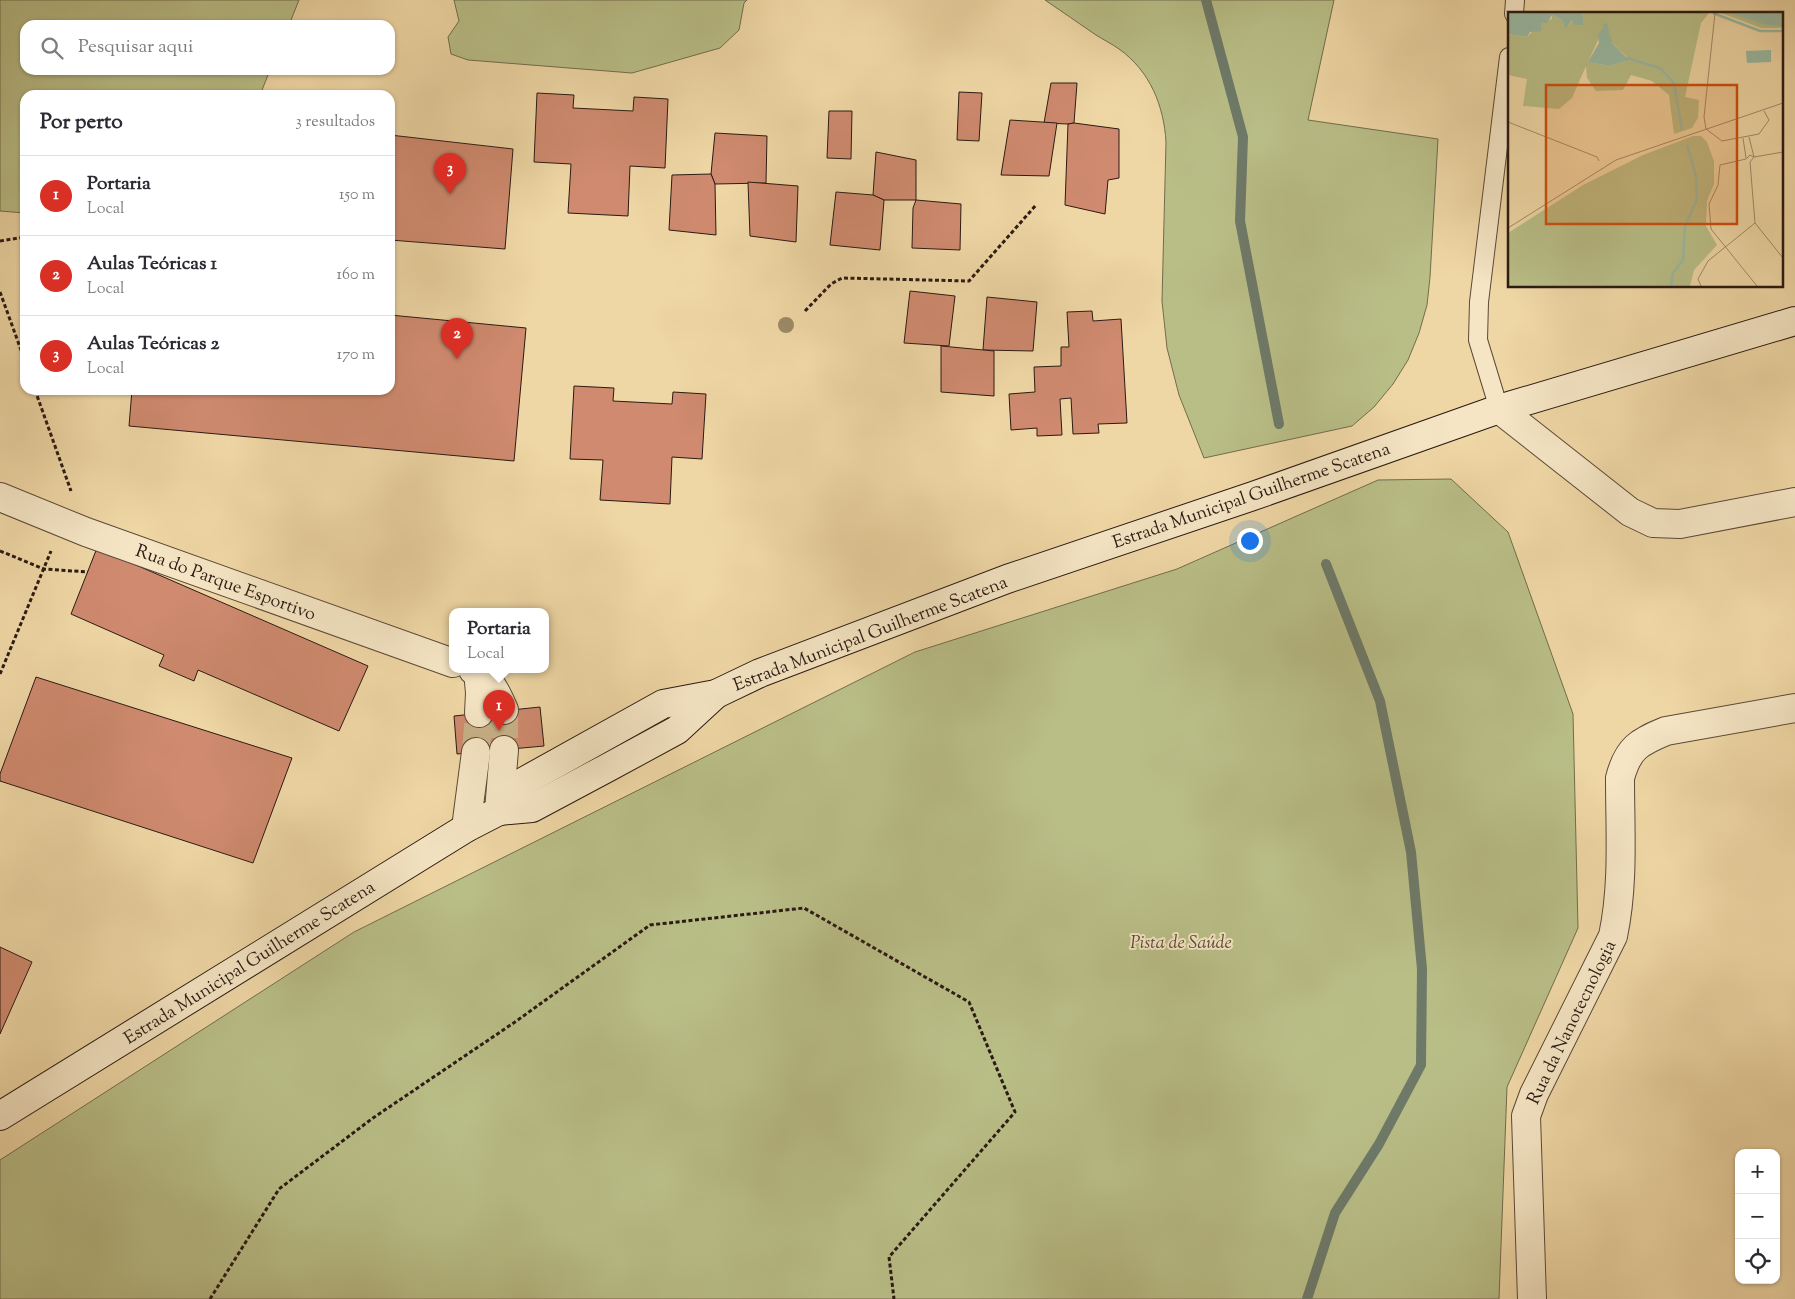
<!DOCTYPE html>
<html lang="pt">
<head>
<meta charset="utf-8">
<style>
	:root { --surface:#fff; --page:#f2f2f3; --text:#2b2b33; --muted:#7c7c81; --line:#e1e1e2; --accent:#d93025 }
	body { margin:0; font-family:"Sorts Mill Goudy",serif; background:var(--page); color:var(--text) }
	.controls { position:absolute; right:15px; bottom:15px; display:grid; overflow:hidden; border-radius:10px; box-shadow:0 1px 4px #0004 }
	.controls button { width:45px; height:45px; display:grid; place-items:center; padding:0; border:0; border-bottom:1px solid var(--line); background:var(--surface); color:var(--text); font:25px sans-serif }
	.you { position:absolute; left:1249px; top:540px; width:18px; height:18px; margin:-12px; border:4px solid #fff; border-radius:50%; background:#1a73e8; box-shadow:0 0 0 8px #1a73e833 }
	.badge { display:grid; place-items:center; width:32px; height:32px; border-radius:50%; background:var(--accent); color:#fff; font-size:16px; font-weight:700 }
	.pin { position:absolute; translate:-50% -41px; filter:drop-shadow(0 1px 2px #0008) }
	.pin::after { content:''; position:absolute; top:26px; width:18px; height:15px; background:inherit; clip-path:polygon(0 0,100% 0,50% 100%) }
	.popup { position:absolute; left:449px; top:608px; width:100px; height:65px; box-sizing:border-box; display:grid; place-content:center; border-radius:10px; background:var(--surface); filter:drop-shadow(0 1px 4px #0005); font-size:16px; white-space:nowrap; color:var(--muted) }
	.popup b { font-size:19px; color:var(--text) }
	.popup::after { content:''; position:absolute; left:50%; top:100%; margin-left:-10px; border:10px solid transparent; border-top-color:var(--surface) }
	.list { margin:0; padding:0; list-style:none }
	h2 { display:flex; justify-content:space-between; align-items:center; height:65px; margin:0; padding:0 20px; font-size:21px }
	h2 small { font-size:16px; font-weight:400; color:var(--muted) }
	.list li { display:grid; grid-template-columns:32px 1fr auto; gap:15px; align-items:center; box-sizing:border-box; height:80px; padding:0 20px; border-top:1px solid var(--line) }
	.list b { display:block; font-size:19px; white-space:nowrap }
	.list p { margin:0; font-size:16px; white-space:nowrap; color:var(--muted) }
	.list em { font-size:16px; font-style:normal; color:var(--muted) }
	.icon { flex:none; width:28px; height:28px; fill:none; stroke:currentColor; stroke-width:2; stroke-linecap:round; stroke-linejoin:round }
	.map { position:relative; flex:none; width:1795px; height:1299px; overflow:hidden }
	.search { position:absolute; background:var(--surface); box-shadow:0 1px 4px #0004; left:20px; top:20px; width:375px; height:55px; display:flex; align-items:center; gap:12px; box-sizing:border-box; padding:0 18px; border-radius:15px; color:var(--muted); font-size:19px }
	.panel { position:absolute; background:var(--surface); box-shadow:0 1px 4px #0004; left:20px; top:90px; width:375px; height:305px; border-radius:15px }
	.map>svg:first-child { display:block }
	.green { fill:#b9be87; stroke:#726c4d }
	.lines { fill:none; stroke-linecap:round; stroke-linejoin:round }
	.stream { stroke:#6e7a69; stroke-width:10 }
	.building { fill:#cf8a6f; stroke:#2b1a13 }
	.minor-tunnel { stroke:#c8b188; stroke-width:28; stroke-dasharray:28 14; stroke-linecap:butt }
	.service-casing { stroke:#5c4938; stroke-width:20 }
	.minor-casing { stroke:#5c4938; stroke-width:30 }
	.secondary-casing { stroke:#2b1a13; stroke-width:30 }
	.path { stroke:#2b1a13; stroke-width:3; stroke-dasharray:4 2.5; stroke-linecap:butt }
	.service { stroke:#f5e5c4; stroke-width:18 }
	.minor { stroke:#f5e5c4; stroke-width:28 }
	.secondary { stroke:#f5e5c4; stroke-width:28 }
	.tree { fill:#9b8a68 }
	.labels { text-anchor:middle; stroke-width:4; stroke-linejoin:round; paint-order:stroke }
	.street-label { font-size:18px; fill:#2b1a13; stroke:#f5e5c4 }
	.park-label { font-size:18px; font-style:italic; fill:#564b36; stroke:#f5e5c4 }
	.inset-river { fill:none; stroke:#9abaa3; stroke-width:2.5 }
	.inset-road { fill:none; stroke:#a18b6b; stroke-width:1 }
	.view { fill:#cc500d; fill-opacity:0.15; stroke:#cc500d; stroke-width:2.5 }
	.inset-edge { fill:none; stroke:#2b1a13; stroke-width:2.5 }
</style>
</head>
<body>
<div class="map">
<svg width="1795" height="1299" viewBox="0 0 1795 1299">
	<rect width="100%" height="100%" fill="#efd7a5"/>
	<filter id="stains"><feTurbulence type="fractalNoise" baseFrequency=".004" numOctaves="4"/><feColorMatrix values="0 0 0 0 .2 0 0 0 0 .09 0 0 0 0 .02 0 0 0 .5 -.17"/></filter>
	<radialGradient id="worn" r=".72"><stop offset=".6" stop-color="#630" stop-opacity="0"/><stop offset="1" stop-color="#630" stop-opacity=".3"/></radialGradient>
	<g class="green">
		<polygon points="0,0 299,0 289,25 25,25 25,70 270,70 260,95 25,95 25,213 0,211"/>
		<polygon points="454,0 747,0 744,3 739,30 720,48 632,73 468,60 451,54 448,37 459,21"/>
		<path d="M1045,0H1334L1308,120L1438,139L1430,277L1427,305L1419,333L1408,360L1393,384L1374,407L1352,426L1204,458L1179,395L1167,348L1162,301L1166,142C1164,106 1150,71 1119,49C1112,44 1104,40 1096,35C1079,23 1062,12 1045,0Z"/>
		<polygon points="1451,479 1508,532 1573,714 1578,928 1507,1087 1499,1299 0,1299 0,1160 354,932 915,652 1177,569 1378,480"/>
	</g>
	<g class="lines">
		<g class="stream">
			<polyline points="1206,0 1243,137 1240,221 1279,424"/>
			<polyline points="1307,1299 1335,1213 1379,1144 1421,1065 1422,969 1411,852 1380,701 1326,564"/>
		</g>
	</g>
	<g class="building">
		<polygon points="1051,83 1077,83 1074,123 1068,124 1044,123"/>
		<polygon points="959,92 982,93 979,141 957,140"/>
		<polygon points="537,93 574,95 573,108 633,111 634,97 668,99 665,168 630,166 628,216 568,213 571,164 534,162"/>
		<polygon points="829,111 852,111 851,159 827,158"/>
		<polygon points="1010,120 1057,123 1049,176 1001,175"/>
		<polygon points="1074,123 1119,129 1119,178 1108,180 1105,214 1065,205 1068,124"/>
		<polygon points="715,133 767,136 766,183 715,184 711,174"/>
		<polygon points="390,135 513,149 505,249 390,240"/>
		<polygon points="876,152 916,160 916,200 884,200 873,195"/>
		<polygon points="711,174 715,184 716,235 669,230 672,175"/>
		<polygon points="748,182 798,186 796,242 750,236"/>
		<polygon points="836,192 873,195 884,200 880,250 830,245"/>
		<polygon points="916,200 961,204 960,250 912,248 913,208"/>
		<polygon points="910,291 955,296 949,346 904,343"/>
		<polygon points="987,297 1037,302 1033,351 983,350"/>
		<polygon points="1092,311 1093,321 1121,319 1127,423 1098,424 1099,433 1073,434 1071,398 1060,399 1062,435 1037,436 1037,428 1011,430 1009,394 1035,392 1034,367 1061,366 1061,347 1069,347 1067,312"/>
		<polygon points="390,315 526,328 514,461 129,426 132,390 390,390"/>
		<polygon points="941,346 994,351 994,396 941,392"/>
		<polygon points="574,386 614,388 613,401 672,404 673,392 706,394 702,459 672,457 670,504 600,500 603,460 570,459"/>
		<polygon points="97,548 368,666 339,731 198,670 194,681 159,666 164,655 71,614"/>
		<polygon points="36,677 292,758 253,863 0,781 0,774"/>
		<polygon points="540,707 544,746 457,754 454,716"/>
		<polygon points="0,947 32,962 0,1034"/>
	</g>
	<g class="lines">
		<g class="minor-tunnel">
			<polyline points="504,710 504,750"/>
			<polyline points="476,752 479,713"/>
		</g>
		<g class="service-casing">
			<g id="service">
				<polyline points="1514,14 1515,0"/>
				<polyline points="1499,409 1478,340 1479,302 1509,57"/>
			</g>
		</g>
		<g class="minor-casing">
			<g id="minor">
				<polyline points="1499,409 1630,512 1653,523 1680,524 1795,502"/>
				<polyline points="0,497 86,532 453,663"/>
				<path d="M473,670C489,675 498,696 504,710"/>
				<polyline points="478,671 480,693 479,713"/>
				<polyline points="499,811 504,750"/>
				<polyline points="466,828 476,752"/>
				<path d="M1532,1299L1526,1116L1534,1094L1613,936C1624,884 1620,831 1620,778C1628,748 1639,742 1666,731L1795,708"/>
			</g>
		</g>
		<g class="secondary-casing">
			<g id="secondary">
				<polyline points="499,811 521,783 663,704 716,694 760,673 1007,579 1253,496 1499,409 1795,321"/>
				<polyline points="0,1116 466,828 499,811 532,808 607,768 677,730 716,694"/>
			</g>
		</g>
		<g class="path">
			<polyline points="0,241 25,237"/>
			<polyline points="0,292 25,361"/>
			<polyline points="805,311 831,284 842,278 969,281 1036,205"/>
			<polyline points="35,390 71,491"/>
			<polyline points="0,551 44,569 88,572"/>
			<polyline points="0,674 51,551"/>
			<polyline points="210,1299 279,1189 373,1118 515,1022 650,925 804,908 969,1002 1015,1112 889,1257 894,1299"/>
		</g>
		<use href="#service" class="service"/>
		<use href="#minor" class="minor"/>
		<use href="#secondary" class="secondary"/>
	</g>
	<circle class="tree" cx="786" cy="325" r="8"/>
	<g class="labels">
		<g class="street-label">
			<text transform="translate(1251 495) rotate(-19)" y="6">Estrada Municipal Guilherme Scatena</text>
			<text transform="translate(226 582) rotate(20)" y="6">Rua do Parque Esportivo</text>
			<text transform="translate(870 633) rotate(-21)" y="6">Estrada Municipal Guilherme Scatena</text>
			<text transform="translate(249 962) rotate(-32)" y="6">Estrada Municipal Guilherme Scatena</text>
			<text transform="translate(1571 1022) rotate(-64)" y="6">Rua da Nanotecnologia</text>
		</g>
		<g class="park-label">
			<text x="1181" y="948">Pista de Saúde</text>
		</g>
	</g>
	<g transform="translate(1508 12)">
		<rect width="275" height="275" fill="#efd7a5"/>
		<path d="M74,1H201L193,11L177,85L191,88L190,106L184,116L166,122L161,83L144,69L123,63L115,78L88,79L79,66L78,54L64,86L51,97L15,94L19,67L0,63V22L19,25L33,11L44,7V3L54,8L57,16L65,8L76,13ZM95,17L104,31L122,48L102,54L80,50ZM213,1H275V16H253ZM185,124H193L199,130L206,149V172L199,189L198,214L209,233L186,258L182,274H0V221L75,173L135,143Z" fill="#b9be87" fill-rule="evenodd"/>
		<path d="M0,1H74L76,13H67L64,8L57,17L54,8L44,3L39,11H33V19L22,20L19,25L0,22ZM222,1H275V14L258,13ZM99,11L104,31L118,45H123L122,48L102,54L80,50L91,31L90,22L95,17V12ZM263,38V50L239,51L238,39Z" fill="#9abaa3"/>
		<path class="inset-river" d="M205,1L252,19H275M122,47L152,56L166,71L174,118M163,274L165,261L175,248L177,214L189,187L188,164L179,133"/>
		<path class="inset-road" d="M207,1L196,105L198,117L214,129L251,122L261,108L256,99M0,110L89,145L91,149M241,125L246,145L242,150L247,211M235,126L238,146M247,211L275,246M0,216L108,148L275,91M193,274L190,267L200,249L247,211M249,274L203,217L201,192L210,173L212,153L238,147L242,143L246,145L275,140"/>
		<path class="view" d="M38,73H229V212H38Z"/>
		<rect width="275" height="275" class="inset-edge"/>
	</g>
	<rect width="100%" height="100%" filter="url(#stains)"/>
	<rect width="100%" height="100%" fill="url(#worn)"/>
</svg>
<div class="controls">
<button>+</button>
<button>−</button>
<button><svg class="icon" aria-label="locate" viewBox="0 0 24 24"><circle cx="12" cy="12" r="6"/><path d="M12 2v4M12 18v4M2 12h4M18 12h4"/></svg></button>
</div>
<div class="you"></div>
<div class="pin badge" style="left:499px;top:731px">1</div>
<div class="popup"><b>Portaria</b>Local</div>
<div class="pin badge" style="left:457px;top:359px">2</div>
<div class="pin badge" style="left:450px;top:194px">3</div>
<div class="search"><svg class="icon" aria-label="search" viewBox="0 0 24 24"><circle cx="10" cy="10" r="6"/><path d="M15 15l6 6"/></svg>Pesquisar aqui</div>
<section class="panel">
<h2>Por perto<small>3 resultados</small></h2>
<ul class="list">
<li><span class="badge">1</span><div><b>Portaria</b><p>Local</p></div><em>150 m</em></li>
<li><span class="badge">2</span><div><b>Aulas Teóricas 1</b><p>Local</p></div><em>160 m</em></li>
<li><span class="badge">3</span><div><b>Aulas Teóricas 2</b><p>Local</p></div><em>170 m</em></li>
</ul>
</section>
</div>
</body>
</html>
